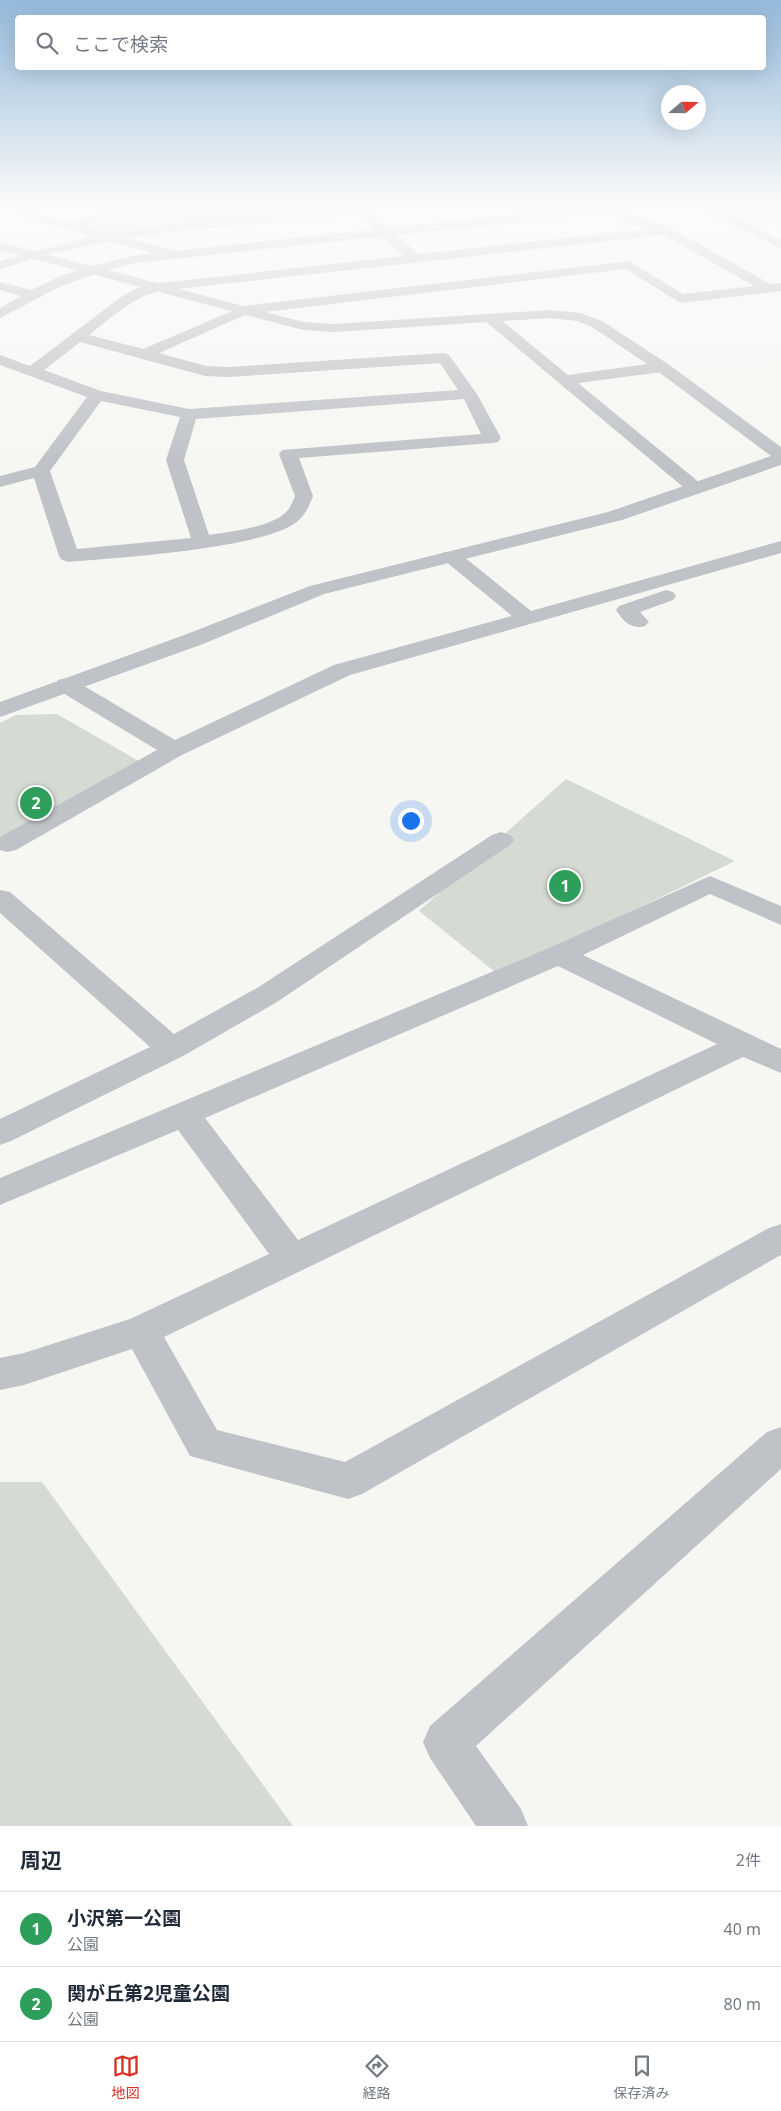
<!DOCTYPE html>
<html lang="ja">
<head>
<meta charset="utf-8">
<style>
	:root { --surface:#fff; --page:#f6f6f7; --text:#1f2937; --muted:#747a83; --line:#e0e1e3; --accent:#d93025 }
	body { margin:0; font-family:"Noto Sans","Noto Sans JP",sans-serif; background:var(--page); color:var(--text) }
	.compass { position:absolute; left:661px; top:85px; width:45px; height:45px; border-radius:50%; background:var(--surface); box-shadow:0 5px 20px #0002; rotate:70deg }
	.you { position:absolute; left:410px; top:820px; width:18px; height:18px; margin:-12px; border:4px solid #fff; border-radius:50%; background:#1a73e8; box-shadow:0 0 0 8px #1a73e833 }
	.badge { display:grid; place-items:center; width:32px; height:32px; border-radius:50%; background:var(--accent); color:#fff; font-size:16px; font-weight:700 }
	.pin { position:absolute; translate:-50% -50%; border:2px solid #fff; box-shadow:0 1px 5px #0006 }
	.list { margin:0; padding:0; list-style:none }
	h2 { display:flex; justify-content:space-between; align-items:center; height:65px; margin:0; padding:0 20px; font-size:21px }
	h2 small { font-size:16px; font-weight:400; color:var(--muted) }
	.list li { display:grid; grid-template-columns:32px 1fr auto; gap:15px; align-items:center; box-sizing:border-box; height:75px; padding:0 20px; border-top:1px solid var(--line) }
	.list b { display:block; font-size:19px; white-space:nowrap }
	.list p { margin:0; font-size:16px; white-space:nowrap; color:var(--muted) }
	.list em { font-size:16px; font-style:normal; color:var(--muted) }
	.icon { flex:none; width:28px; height:28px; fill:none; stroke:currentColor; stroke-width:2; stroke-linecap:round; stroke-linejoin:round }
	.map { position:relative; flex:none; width:781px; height:1826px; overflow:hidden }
	.search { position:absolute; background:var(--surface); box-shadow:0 5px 20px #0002; left:15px; right:15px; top:15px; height:55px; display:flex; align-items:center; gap:12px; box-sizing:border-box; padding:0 18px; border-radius:5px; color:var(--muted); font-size:19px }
	.sheet { height:215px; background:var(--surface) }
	nav { display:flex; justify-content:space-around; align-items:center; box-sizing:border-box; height:70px; border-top:1px solid var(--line); background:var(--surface); font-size:14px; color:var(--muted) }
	nav a { display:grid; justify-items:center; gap:2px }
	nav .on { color:var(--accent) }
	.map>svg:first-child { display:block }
	.green { fill:#d5dad3 }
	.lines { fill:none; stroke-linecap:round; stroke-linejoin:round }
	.minor { fill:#bfc2c6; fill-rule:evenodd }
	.tertiary { fill:#bfc2c6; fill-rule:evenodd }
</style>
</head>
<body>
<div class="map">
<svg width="781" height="1826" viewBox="0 0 781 1826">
	<rect width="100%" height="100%" fill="#f6f6f3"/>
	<g class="green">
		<polygon points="148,206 244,206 263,215 259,219 103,234 83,227"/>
		<polygon points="707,206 781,206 781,222 737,216"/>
		<polygon points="57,714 144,764 0,842 0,723 16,715"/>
		<polygon points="566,779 735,861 618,918 495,972 419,911"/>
		<polygon points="0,1482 42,1482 293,1826 0,1826"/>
	</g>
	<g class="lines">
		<g class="minor">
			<path d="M127,206H147L85,226L110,233L255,215L369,206H417L411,210L370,214L419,254L648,229L601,213L599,210L601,207L605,206L671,228L770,284L781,283V291L680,303L626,269L247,314L159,353L206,366L229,367L444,353L449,355L477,394L501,438L498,442L492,443L299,458L313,496C310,504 306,513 300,519C271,549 115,558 69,562L62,560L59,556L34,478L0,487V476L35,467L87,397L0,365V355L30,366L121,297L137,288L160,283L404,256L356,215L203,228L127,238L180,252L182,255L175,259L109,241L53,253L0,269V261L93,236L15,215L13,212L15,209L19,208L71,223ZM664,235L754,286L683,294L629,261L244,306L143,349L89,335C111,318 132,297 160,291ZM80,342L205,376L229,377L440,363L458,390L189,409L101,391L44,370ZM464,399L481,434L282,450L279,454L295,496C293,501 291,506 288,510C275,527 229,532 209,535L184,460L196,419ZM101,401L180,417L166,460L191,538L77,549L50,471Z"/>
			<path d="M685,206C721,206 750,223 781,240V249L728,222Z"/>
			<polygon points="93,266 100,270 98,273 61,286 0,318 0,308 21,296 0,290 0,282 31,290 63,275"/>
			<polygon points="490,314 495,315 568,375 662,362 668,364 670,367 668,370 662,372 578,383 700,483 703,487 700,491 688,491 485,321 483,318"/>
			<polygon points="781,541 781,553 350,675 182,755 16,850 7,852 0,850 0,837 157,750 58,690 55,685 58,680 66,678 74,680 175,740 334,665 512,616 444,560 441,556 444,552 458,552 531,611"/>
			<path d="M666,590L673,592L676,596L673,600L640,612L649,622L645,626C631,630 623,621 616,610L619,606Z"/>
			<polygon points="501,832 510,835 514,840 510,845 277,1002 183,1056 11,1141 0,1145 0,1119 150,1047 0,913 0,890 10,892 174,1034 257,988 492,835"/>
			<path d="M710,876L781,906V925L710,894L583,955L781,1049V1073L743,1057L164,1337L217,1430L345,1462L769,1228L781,1224V1255L362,1494L348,1499L190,1456L132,1349L24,1385L0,1390V1358L24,1353L130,1319L269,1254L178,1130L0,1205V1178L549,948ZM558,966L717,1044L298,1240L205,1118Z"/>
			<polygon points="781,1427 781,1469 476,1746 521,1809 528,1826 476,1826 430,1758 423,1742 430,1726 767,1432"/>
		</g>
		<polygon class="tertiary" points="593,206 637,206 631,210 136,263 108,270 303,322 334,324 550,310 580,313 602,321 668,364 781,447 781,465 622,520 324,594 203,644 0,717 0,702 187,634 310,586 608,512 771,456 656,370 592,327 577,321 550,318 334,332 303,330 0,250 0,242 92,266 136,255"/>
	</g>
	<linearGradient id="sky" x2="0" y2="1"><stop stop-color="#94b9da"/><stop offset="0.45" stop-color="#fbfbfa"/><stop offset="1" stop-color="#fbfbfa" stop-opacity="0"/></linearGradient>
	<rect width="781" height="462" fill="url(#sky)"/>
</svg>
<svg class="compass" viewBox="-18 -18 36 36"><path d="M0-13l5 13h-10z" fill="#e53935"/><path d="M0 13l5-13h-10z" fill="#747a83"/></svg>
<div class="you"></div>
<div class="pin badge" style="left:565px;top:886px;background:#2e9e5b">1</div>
<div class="pin badge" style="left:36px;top:803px;background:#2e9e5b">2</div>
<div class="search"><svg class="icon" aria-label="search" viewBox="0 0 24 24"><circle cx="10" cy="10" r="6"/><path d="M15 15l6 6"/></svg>ここで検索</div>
</div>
<section class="sheet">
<h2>周辺<small>2件</small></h2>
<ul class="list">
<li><span class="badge" style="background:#2e9e5b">1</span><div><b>小沢第一公園</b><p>公園</p></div><em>40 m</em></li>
<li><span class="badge" style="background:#2e9e5b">2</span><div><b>関が丘第2児童公園</b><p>公園</p></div><em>80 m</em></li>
</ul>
</section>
<nav>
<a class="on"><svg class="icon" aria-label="map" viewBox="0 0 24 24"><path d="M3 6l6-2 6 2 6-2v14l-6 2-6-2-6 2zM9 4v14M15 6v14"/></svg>地図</a>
<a><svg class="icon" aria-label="directions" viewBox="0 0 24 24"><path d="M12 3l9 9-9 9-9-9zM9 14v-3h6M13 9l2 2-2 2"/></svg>経路</a>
<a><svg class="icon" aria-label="saved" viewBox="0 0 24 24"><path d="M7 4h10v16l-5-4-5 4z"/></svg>保存済み</a>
</nav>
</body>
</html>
